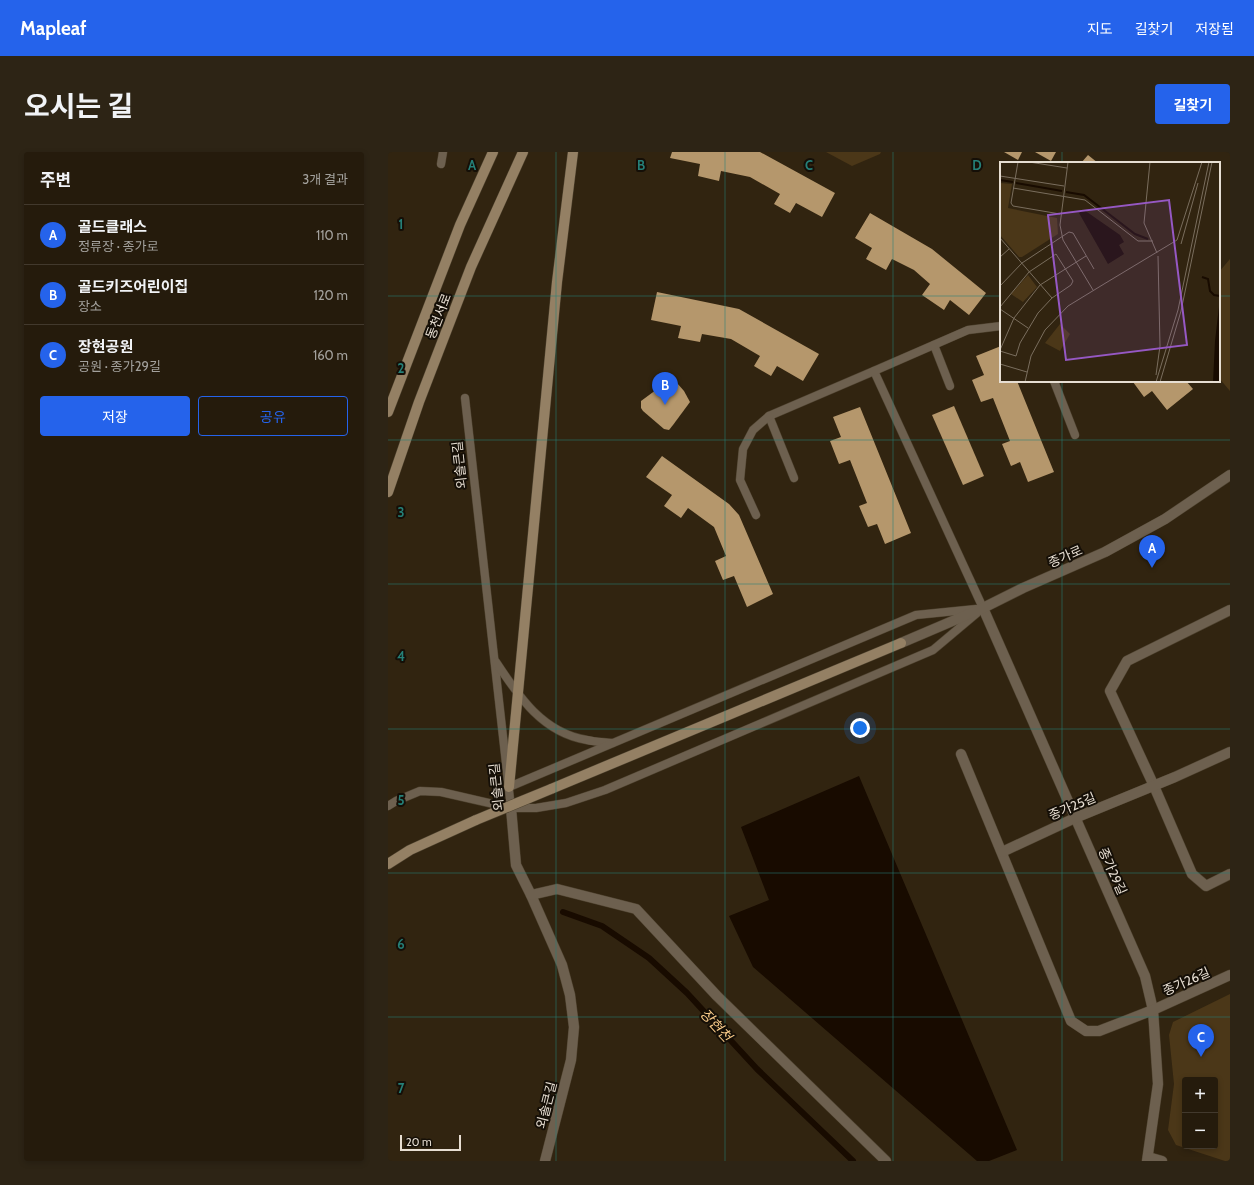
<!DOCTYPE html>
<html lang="ko">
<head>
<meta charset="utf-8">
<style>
	:root { --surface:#251b0c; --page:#2d2415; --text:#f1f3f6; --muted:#a3a19d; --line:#42392d; --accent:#2563eb }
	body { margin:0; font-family:Cabin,"Noto Sans KR",sans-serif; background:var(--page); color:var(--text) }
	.controls { position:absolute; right:12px; bottom:12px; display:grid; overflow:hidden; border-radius:4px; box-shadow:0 2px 6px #0003 }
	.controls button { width:36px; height:36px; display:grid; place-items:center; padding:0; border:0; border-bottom:1px solid var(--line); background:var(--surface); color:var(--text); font:20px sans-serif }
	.scale { position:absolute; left:12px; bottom:10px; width:61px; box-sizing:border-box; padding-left:4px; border:2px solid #e7ded2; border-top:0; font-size:11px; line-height:14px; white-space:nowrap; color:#e7ded2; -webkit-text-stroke:3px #150f07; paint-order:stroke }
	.you { position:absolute; left:472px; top:576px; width:14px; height:14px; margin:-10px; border:3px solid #fff; border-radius:50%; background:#1a73e8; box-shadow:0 0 0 6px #1a73e833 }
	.badge { display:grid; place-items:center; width:26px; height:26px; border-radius:50%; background:var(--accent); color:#fff; font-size:13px; font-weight:700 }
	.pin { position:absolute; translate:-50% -33px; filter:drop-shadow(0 1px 2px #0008) }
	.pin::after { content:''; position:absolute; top:21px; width:14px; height:12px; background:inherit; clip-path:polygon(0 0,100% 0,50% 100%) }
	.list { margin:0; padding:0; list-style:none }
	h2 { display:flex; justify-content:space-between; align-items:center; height:52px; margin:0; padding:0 16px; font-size:17px }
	h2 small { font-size:13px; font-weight:400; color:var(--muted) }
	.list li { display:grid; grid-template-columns:26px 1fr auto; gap:12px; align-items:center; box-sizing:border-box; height:60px; padding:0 16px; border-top:1px solid var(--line) }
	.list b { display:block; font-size:15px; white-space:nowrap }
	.list p { margin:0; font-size:13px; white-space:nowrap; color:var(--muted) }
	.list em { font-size:13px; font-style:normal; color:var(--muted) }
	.actions { display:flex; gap:8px; padding:12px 16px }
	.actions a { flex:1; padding:9px 0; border:1px solid var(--accent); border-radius:4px; text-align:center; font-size:14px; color:var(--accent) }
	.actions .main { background:var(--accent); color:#fff }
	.map { position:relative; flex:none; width:842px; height:1009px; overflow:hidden; border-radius:4px }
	header { display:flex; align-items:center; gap:24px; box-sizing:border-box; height:56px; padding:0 20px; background:var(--accent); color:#fff }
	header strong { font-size:19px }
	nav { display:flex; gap:22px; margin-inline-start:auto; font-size:14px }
	.intro { display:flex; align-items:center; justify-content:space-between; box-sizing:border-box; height:96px; padding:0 24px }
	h1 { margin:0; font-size:28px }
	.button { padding:10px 18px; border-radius:4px; background:var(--accent); color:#fff; font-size:14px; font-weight:700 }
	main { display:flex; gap:24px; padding:0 24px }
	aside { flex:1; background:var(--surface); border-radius:4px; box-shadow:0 2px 6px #0003 }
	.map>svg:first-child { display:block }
	.green { fill:#4b3718; fill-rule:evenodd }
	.water { fill:#180b00 }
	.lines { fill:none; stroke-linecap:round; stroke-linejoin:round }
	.stream { stroke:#180b00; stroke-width:6 }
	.building { fill:#b5976c }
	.service-casing { stroke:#4e422f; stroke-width:9 }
	.minor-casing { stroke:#4e422f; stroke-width:11 }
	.secondary-casing { stroke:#4e422f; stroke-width:11 }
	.service { stroke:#6d604f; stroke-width:8 }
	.minor { stroke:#6d604f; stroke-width:10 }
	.secondary { stroke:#948064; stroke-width:10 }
	.secondary-bridge-casing { stroke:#4e422f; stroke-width:11; stroke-linecap:butt }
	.secondary-bridge { stroke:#948064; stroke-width:10 }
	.grid { fill:none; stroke:#258078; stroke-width:1; stroke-opacity:0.55 }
	.labels { text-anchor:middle; stroke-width:4; stroke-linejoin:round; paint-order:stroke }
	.street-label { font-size:13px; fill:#e7ded2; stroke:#150f07 }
	.water-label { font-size:14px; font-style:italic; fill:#f9cb89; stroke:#150f07 }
	.inset-river { fill:none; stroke:#180b00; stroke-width:2 }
	.inset-road { fill:none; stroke:#7a6e5e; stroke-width:1 }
	.view { fill:#9658c4; fill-opacity:0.15; stroke:#9658c4; stroke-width:2 }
	.inset-edge { fill:none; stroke:#e7ded2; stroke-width:2 }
	.grid-label { font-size:13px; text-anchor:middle; font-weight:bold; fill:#258078; stroke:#150f07; stroke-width:4; stroke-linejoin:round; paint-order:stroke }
</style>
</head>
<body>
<header>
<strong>Mapleaf</strong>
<nav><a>지도</a><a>길찾기</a><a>저장됨</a></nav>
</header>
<div class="intro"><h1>오시는 길</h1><a class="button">길찾기</a></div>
<main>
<aside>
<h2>주변<small>3개 결과</small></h2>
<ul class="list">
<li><span class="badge">A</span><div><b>골드클래스</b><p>정류장 · 종가로</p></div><em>110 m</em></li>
<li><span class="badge">B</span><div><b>골드키즈어린이집</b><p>장소</p></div><em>120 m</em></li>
<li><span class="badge">C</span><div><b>장현공원</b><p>공원 · 종가29길</p></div><em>160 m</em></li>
</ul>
<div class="actions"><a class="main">저장</a><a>공유</a></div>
</aside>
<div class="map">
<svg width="842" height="1009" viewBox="0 0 842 1009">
	<rect width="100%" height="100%" fill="#312410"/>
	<g class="green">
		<polygon points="438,0 493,0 492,2 464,14"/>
		<polygon points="842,107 842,239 831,226 831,120"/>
		<path d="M842,842V1009H837L788,993L780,978L786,932L781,883L785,870ZM797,928H827V994H797Z"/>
	</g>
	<polygon class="water" points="471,624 629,998 601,1009 589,1009 365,815 341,764 381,748 353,675"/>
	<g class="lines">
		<polyline class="stream" points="175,760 214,774 261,806 299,841 369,917 465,1009"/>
	</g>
	<g class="building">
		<polygon points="284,0 372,0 447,41 434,65 408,51 402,61 386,52 392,42 362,25 333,19 331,29 310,24 312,12 282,6"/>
		<polygon points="616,0 634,0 630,8"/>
		<polygon points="647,0 668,0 663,9"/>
		<polygon points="700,3 710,11 693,11"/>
		<polygon points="482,61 544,97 598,141 581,163 562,148 556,158 534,143 542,132 526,118 504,107 498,118 478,107 484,96 467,86"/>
		<polygon points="269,140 351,157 431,202 415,229 389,214 383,224 366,214 372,204 343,187 314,182 312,190 290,186 293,174 263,168"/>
		<polygon points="613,194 613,229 629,229 666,320 640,330 632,310 623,314 614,292 622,289 605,246 593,250 584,228 596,223 588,204"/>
		<polygon points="746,229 798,229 805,237 779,258 764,239 756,245 745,230"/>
		<polygon points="282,230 289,231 296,239 302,250 285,273 281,278 276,277 255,259 253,256 253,249 276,232"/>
		<polygon points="566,254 596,324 575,333 544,263"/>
		<polygon points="472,255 523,381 497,392 489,372 480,375 471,354 479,351 462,308 451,312 442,289 453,285 445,265"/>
		<polygon points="274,304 341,352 351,363 385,442 359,455 346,424 335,428 327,409 338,404 326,375 300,356 293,366 276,354 284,343 258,325"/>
	</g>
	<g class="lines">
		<g class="service-casing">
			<g id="service">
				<polyline points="53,12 55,0"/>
				<polyline points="546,193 562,234"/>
				<polyline points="486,219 595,456"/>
				<polyline points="666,229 687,283"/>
				<polyline points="77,246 123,656"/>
				<polyline points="406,326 381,264 486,219 580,178 613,174"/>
				<polyline points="368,363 352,328 355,297 365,278 381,264"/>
				<path d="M108,510C131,545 155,581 199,588C207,590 215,590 224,591"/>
				<polyline points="121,635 528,463 588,457"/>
				<polyline points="0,654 8,649 32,639 53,640 123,656 148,656 178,651 217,638 545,498 589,461"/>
			</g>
		</g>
		<g class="minor-casing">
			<g id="minor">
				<polyline points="595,456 757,824 765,858 770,932 759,1009"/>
				<polyline points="842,458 739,509 722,539 766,634 804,722 818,734 842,722"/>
				<polyline points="513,491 595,456 635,436 717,400 777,367 842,323"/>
				<polyline points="573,602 683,869 698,879 711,879 765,858 842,823"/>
				<polyline points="123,656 128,713 143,743 174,813 182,843 186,875 183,908 157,1009"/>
				<polyline points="614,700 687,666 787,625 842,600"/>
				<polyline points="143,743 169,737 248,757 329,844 498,1009"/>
				<polyline points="760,1005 774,1009"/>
			</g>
		</g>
		<g class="secondary-casing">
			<g id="secondary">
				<polyline points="0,260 72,73 105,0"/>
				<polyline points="0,340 31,250 83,115 135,0"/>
				<polyline points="121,635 169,130 185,0"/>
				<polyline points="163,637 513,491"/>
				<polyline points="0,712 22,698 88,668"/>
			</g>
		</g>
		<use href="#service" class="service"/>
		<use href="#minor" class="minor"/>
		<use href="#secondary" class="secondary"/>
		<g class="secondary-bridge-casing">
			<polyline id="secondary-bridge" points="88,668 163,637"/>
		</g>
		<use href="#secondary-bridge" class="secondary-bridge"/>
	</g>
	<path class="grid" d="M168,0V1009M337,0V1009M505,0V1009M674,0V11M0,144H613M831,144H842M674,229V1009M0,288H842M0,432H842M0,577H842M0,721H842M0,865H842"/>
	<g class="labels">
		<g class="street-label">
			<text transform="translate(50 164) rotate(-69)" y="5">동천서로</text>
			<text transform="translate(71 313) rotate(-96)" y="5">외솔큰길</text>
			<text transform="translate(677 404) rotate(-24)" y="5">종가로</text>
			<text transform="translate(108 635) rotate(-96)" y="5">외솔큰길</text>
			<text transform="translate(684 654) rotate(-23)" y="5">종가25길</text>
			<text transform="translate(725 719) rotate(66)" y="5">종가29길</text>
			<text transform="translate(798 829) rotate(-24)" y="5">종가26길</text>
			<text transform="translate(158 953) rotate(-76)" y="5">외솔큰길</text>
		</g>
		<g class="water-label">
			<text transform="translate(328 873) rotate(47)" y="5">장현천</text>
		</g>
	</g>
	<g transform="translate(612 10)">
		<rect width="220" height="220" fill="#312410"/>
		<path d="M0,21L12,22L8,46L57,56L58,72L22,95H19L0,73ZM28,113L37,125L23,140L11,132ZM60,162L70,172L60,189L45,181Z" fill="#4b3718"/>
		<path d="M84,48L120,73L124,80L119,83L124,92L108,102L79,51ZM220,136V220H213L215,179Z" fill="#180b00"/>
		<path class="inset-river" d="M0,18L13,20M16,21L62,29M66,30L84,33L135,72L148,77M202,115L208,117L210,129L214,133L220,134"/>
		<path class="inset-road" d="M18,0L11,41L13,44L60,52M29,0L67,6M68,0L60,63L63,78L93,128M150,0L144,61L157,91M0,14L64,24M13,26L85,38L138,79H153M0,76L52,136M181,82L198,21M0,95L9,87M104,122L177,78L202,0M0,124L22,101L69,70L73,71L94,107M0,145L29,110L56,92L73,119L71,123L52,136L38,151L20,181L16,194L0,189M0,147L28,166M0,188L14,156L40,123L86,94M0,202L27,210M156,213L160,184L158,94M25,220L31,194L45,168L68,144L104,122M156,220L178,148L209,0M160,220L181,149L212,0"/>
		<path class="view" d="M169,38L187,183L66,198L48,53Z"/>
		<rect width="220" height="220" class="inset-edge"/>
	</g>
	<g class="grid-label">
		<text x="84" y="18">A</text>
		<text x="253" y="18">B</text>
		<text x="421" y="18">C</text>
		<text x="589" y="18">D</text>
		<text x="13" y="77">1</text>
		<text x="13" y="221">2</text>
		<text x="13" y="365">3</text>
		<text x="13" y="509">4</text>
		<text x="13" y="653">5</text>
		<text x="13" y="797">6</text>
		<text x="13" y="941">7</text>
	</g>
</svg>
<div class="controls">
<button>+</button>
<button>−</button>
</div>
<div class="scale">20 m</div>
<div class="you"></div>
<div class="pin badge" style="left:764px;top:416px">A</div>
<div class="pin badge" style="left:277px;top:253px">B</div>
<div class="pin badge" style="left:813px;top:905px">C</div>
</div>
</main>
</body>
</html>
